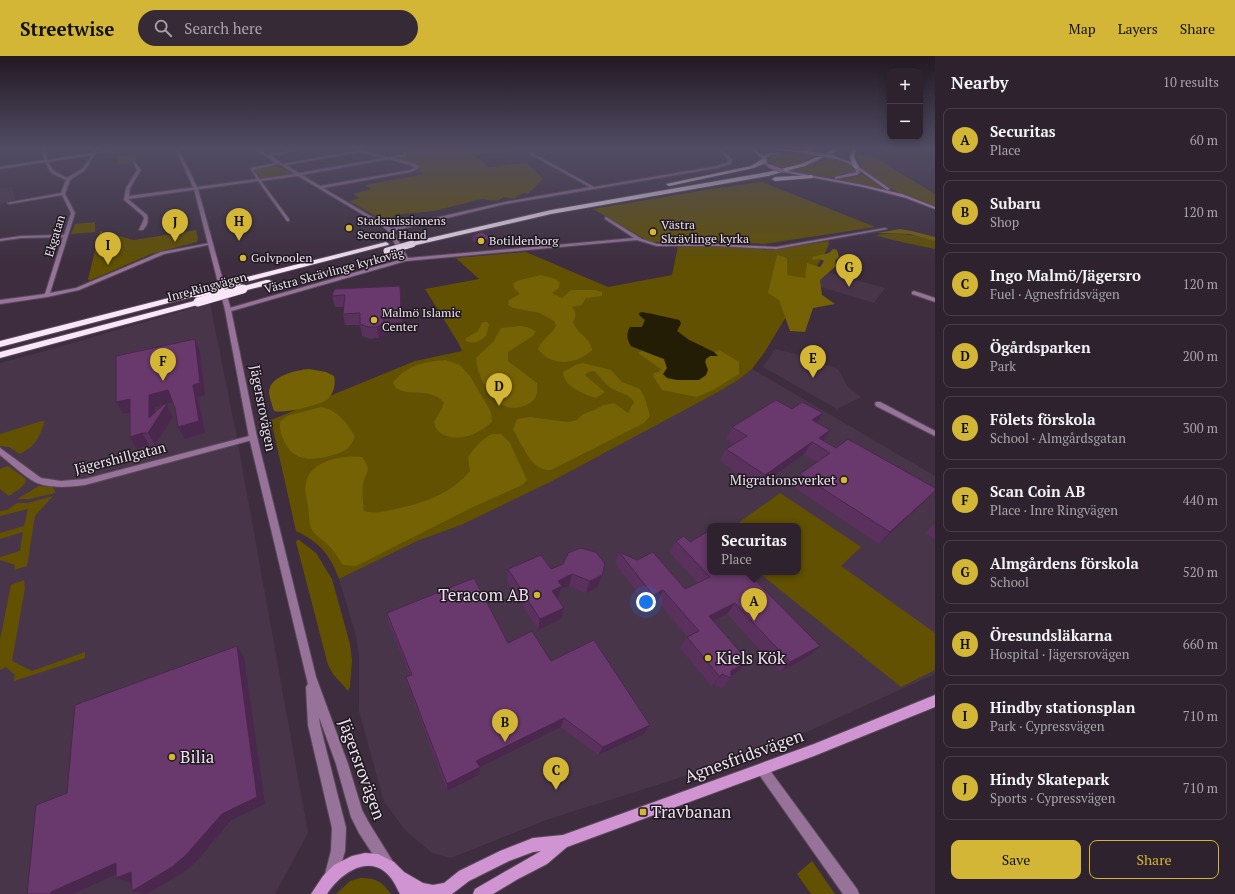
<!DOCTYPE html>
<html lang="en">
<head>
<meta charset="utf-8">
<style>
	:root { --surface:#2e222e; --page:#362a36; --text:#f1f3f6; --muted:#a7a4aa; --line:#493f4a; --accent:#d3b635 }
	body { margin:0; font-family:"PT Serif",serif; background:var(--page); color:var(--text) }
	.controls { position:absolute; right:12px; top:12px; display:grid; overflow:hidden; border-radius:8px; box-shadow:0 2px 10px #0003 }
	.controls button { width:36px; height:36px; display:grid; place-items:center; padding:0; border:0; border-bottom:1px solid var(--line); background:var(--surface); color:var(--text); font:20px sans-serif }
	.you { position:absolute; left:646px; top:546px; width:14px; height:14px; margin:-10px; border:3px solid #fff; border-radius:50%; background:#1a73e8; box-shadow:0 0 0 6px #1a73e833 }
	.badge { display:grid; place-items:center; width:26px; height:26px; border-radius:50%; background:var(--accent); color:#111; font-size:13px; font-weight:700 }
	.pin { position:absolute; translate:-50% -33px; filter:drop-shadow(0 1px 2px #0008) }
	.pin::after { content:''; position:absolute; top:21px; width:14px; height:12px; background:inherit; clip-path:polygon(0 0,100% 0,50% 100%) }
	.popup { position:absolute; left:707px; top:467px; width:94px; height:52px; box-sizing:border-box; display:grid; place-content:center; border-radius:8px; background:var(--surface); filter:drop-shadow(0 1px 3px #0005); font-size:13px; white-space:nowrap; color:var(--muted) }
	.popup b { font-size:15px; color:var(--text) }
	.popup::after { content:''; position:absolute; left:50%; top:100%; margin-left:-8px; border:8px solid transparent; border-top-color:var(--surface) }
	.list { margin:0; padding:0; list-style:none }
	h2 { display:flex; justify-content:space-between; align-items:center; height:52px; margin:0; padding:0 16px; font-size:17px }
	h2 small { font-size:13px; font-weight:400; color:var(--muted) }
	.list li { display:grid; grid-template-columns:26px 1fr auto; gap:12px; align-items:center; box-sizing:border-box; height:64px; margin:0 8px 8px; padding:0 8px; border:1px solid var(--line); border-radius:8px }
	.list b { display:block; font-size:15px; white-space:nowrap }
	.list p { margin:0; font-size:13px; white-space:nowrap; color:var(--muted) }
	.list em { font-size:13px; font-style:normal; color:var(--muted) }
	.actions { display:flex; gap:8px; padding:12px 16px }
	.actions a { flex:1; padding:9px 0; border:1px solid var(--accent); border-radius:8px; text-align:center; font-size:14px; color:var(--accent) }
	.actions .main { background:var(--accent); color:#111 }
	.icon { flex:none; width:22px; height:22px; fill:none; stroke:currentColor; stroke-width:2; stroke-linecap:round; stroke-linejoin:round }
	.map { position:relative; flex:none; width:935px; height:838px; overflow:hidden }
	header { display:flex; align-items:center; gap:24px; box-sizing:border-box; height:56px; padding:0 20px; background:var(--accent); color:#111 }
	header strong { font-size:19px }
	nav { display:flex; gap:22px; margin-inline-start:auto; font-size:14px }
	.search { width:280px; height:36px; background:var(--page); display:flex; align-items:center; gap:10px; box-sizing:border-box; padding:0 14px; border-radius:22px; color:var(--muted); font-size:15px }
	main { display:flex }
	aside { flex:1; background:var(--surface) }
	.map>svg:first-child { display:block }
	.built { fill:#49354a; fill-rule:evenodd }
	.green { fill:#615100; fill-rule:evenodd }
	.forest { fill:#746204 }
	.water { fill:#231d05 }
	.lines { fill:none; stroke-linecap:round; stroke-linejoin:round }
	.minor-casing { stroke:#594a5a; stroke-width:2 }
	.tertiary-casing { stroke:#594a5a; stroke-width:2 }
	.secondary-casing { stroke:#594a5a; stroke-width:2 }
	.motorway-casing { stroke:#594a5a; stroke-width:2 }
	.minor { fill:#977299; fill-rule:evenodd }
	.tertiary { fill:#977299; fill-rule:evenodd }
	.secondary { fill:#d094d3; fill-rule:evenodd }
	.motorway { fill:#f9e6f9; fill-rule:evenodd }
	.secondary-bridge-casing { stroke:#594a5a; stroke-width:4.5; stroke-linecap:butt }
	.motorway-bridge-far1-casing { stroke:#594a5a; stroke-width:8; stroke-linecap:butt }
	.motorway-bridge-casing { stroke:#594a5a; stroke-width:10; stroke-linecap:butt }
	.secondary-bridge { stroke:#d094d3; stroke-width:3.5 }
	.motorway-bridge-far1 { stroke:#f9e6f9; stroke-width:7 }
	.motorway-bridge { stroke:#f9e6f9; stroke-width:9 }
	.wall { fill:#5a305d; fill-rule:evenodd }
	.shaded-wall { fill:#4a274c }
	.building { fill:#69386c; stroke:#4a274c }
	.poi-dot { fill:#d3b635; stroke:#1f1820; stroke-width:1.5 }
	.labels { text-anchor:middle; stroke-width:3; stroke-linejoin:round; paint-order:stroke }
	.far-poi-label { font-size:12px; fill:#ece1ec; stroke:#1f1820; text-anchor:start }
	.far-street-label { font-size:12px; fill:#ece1ec; stroke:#1f1820 }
	.street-label { font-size:14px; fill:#ece1ec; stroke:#1f1820 }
	.poi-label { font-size:14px; fill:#ece1ec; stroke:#1f1820; text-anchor:end }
	.near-poi-label { font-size:17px; fill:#ece1ec; stroke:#1f1820; text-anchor:start }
	.near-street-label { font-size:17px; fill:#ece1ec; stroke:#1f1820 }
</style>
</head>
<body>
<header>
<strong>Streetwise</strong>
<div class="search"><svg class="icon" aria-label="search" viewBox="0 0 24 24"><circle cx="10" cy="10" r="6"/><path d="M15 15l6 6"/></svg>Search here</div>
<nav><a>Map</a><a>Layers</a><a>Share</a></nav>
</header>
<main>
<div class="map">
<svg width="935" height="838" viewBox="0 0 935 838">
	<rect width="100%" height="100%" fill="#3d2d3e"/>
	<g class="built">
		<polygon points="12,131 16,145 0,148 0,133"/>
		<polygon points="826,216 885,232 874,247 814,229"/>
		<polygon points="210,247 237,382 308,777 275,838 0,838 0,307 52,293"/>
		<polygon points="775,293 792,297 838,313 848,331 861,341 837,353 763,311"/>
		<path d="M752,313L935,420V618L811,674L670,725L549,763L451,802L432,797L406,775L384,746L359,655V598L356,580L339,523L417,485L461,469L738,324ZM710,470H798V516H710Z"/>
	</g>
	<g class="green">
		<polygon points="398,92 508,92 513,96 474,99 489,111 528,107 543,123 528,138 523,137 514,143 504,141 497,145 482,143 434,155 394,159 393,170 349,145 360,142 353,138 371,133 365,129 424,118 417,114 419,112 419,109 392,103 408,100"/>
		<path d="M797,97C815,98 842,98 854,113V116C841,127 777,119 769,104L770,100L779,98Z"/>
		<path d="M867,97L935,138V150C913,142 860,126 856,98L865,100Z"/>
		<polygon points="135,98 137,105 116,109 118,100"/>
		<polygon points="275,109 291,117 289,119 262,123 253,114"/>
		<polygon points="862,118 881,131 897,138 832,123 853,122"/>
		<polygon points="762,126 875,171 764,188 720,185 650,186 593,153 705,134"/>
		<polygon points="95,166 95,176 71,178 75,168"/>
		<polygon points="196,174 198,182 197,186 151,198 89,225 88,223 100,175 134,184"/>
		<path d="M884,178C902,178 919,178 935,185V193C927,191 880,182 877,179Z"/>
		<path d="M828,185L829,188L825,197L764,297L752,313L738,324L718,336L552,425L461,469L417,485L339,523C330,498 319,486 296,475L271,364L415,305L462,295L459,288L425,233L479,223L456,202L526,196L608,231L672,219L678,190H716L773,194ZM649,257L679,264L681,267L677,275L689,284L704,291L664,303L631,290L630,271H642Z"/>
		<path d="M42,365H44V367C38,384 36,389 20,398L9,391L0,390V378Z"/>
		<path d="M8,410L26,423C26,431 15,435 9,440L0,433V413Z"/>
		<polygon points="39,430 52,431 55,434 55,437 29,443 17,443"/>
		<polygon points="780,437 861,491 841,510 935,577 935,614 901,631 758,516 798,516 798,470 734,470"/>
		<polygon points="53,440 35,460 27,510 14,514 15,509 0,504 0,501 20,495 23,476 0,483 0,477 24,470 28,453 0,460 0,455 7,454 17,447 28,447"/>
		<polygon points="298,483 316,497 332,523 350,588 352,604 350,631 348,635 333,618 328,609 296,486"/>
		<polygon points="24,524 25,532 12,605 32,615 85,596 85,602 14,625 15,619 6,611 0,614 0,584 11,529"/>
		<polygon points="812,805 835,838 811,838 797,818"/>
		<path d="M360,822C376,822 381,825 391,838H336L350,825Z"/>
	</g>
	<g class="forest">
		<polygon points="900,173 912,175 935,181 935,185 910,178 877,177"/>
		<polygon points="833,193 837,194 839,201 835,205 836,210 820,224 822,239 835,248 813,252 805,276 790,275 779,244 768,237 777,199 785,201 787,203 787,219 805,222 807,207 820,211 824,205 820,203 813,204 812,201 829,197"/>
		<path d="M541,219L556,223L560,227L558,233L552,237L562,242L571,234H595L602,236V240L586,242L582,249L572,251C576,257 577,259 573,266C576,277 591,282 592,294C577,309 551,311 538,293C541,284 551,279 556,270L554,265L540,257L513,252L508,249L509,244L520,238L514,232L513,227L520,224Z"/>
		<path d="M484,266H487L489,269L486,280C480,285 474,289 466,285L465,283L478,275L482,267Z"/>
		<path d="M519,270L527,271L536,275L533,280L508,296V305L537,327C537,332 538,338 535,342C529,352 509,355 501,348C487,336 477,320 476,302L493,286L501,272Z"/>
		<path d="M719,294L739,306V318L713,334L697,341L662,334L653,320L654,317L659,316L661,313L638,297L642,295L664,303L667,312L677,324L706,319C710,308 698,300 717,299L714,296Z"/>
		<path d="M445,304L460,309L470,320L491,356L492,366C487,370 482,374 476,377C463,384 437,385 434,366L442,352L444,347C430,328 401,345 393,327C406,309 424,306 445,304Z"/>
		<path d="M583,307L611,314L622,326L640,333L645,342L650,360L644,367L551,414C531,416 522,388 513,373L517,363L530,361L568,366L577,364L583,358L594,354L604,349L614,347L628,357L634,346C629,337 621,338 613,333C605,329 601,321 594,315L588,316L585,319L605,336L596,342C585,339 563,330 563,316L575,309Z"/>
		<path d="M309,313L326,316L334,320C336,327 334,336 329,342C323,349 283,358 274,355C272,349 270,343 269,337C268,320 297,314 309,313Z"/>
		<path d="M321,351C338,354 346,366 355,380C354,382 353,386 351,388C347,395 340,397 333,399C315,405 294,406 285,387C282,381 279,374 280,366L287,360Z"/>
		<path d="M492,378H501L510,387L527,424L522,429L471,452L356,510L343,509C338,502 333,493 326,487C321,482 314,479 311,472C309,466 309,457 308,451C307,442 304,436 306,427C310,404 344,399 362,401C373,416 365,415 363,429C362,437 363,447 364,455C374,458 381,456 391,454C421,448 450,439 470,415L468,401C475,391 481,384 492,378Z"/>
	</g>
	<path class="water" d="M642,256L679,264L681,267L677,275L689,284L714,296L718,300H710L706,303L705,306L708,314L706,319L699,324H677L667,322L663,318L667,312L664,303L631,290C627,284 626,277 630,271H642L645,264L639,259V257Z"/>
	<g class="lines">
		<g class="minor-casing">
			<g id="minor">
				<path d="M41,92H45L47,104L93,97L94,92H98L96,96L124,92H132L95,98L85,114L70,124L65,138L75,157L50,237L76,232L161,196L210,187L212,188L164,198L79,234L47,241L0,248V244L45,238L63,181L21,182L0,185V183L21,180L64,179L71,157L62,139L9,148L7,147L61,137L66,124L51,117L45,106L0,113V111L44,104ZM92,99L83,112L67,122L54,115L48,106Z"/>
				<path d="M253,92H257L268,99L306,92H313L271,100L283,108L356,95L348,92L360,94L376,92L364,95L389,101L406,98V100L393,102L413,107L419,110V112L411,116L323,132L391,172L505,146L590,131L528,97L529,95L594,131L717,110L728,106V103L717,92H720L732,103L731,108L718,112L505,148L393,175L408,202L634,182L605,163V161H606L642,183L657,188H716L776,191L885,172L887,173L776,193L716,190H657L637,184L406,205L228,256L225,254L226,253L403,203L388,175L382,170L298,120L261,125L289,163V165H287L258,125L128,143L147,159C149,166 147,169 143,174H139L144,163L143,160L124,144L126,132L137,114L133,106H135L141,114L130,132L129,140L257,123L250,112L276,107ZM360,96L384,102L299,117L286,109ZM389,103L415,111L410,114L320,130L302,119ZM279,108L295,118L260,123L253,114Z"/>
				<polygon points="914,235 935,242 935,246 912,238 912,236"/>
				<polygon points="876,346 880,346 935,375 935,380 876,350 875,348"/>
				<path d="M253,379L257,381L256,383L85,429C70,431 49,433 35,426C24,420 10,407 0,399V392L41,422L61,425L85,423Z"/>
				<polygon points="762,707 766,709 857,833 859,838 843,838 758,717 756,713 758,709"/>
			</g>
		</g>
		<g class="tertiary-casing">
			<polygon id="tertiary" points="175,92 178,92 198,133 231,254 257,381 316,621 348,708 362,754 369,767 395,809 393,814 388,816 383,814 359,777 351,761 336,708 319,661 320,669 346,772 345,795 337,823 332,825 327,823 325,818 331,795 332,772 308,669 306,631 308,628 249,381 225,254 194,133"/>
		</g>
		<g class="secondary-casing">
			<g id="secondary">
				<polygon points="749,92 752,92 764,100 770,97 781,97 771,99 766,102 767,107 771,110 769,111 764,108 762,102"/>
				<polygon points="764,92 775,92 813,97 811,98"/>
				<polygon points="833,100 852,106 890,133 887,134 859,114 860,116 857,119 835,123 835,121 856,116 855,112 850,108 833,102"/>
				<polygon points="783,114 863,129 902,138 935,151 935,153 906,142 863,131 782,116"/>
				<path d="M935,639V651L814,700L567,791L547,808L518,823L493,838H473L475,833L541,795L533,796L509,805L469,825L452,838H400C396,830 392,821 384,815C363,800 338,821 327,838H311L323,820L334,809L352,800L365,797L378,798L394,806L404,816L423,827L433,829L444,827L459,815L500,795L533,782L563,779L814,688Z"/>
			</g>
		</g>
		<g class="motorway-casing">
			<g id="motorway">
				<polygon points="811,92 819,92 803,97 801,96"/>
				<polygon points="837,92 843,92 805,110 768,120 551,158 412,190 409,188 412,186 551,154 768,116 801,108"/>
				<polygon points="853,92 857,92 854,101 859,111 856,113 853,111 850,101"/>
				<polygon points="764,102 767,104 763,108 754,112 669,130 666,128 751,110"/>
				<polygon points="811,119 813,120 813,122 775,125 772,123 775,121"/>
				<polygon points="386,186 389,188 388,189 238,228 234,226 235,224"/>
				<polygon points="266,224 269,224 273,226 272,228 243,235 239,233 240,231"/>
				<polygon points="196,235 199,235 199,239 0,291 0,285"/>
				<polygon points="198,244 202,246 201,248 0,302 0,296"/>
			</g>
		</g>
		<use href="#minor" class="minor"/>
		<use href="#tertiary" class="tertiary"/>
		<use href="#secondary" class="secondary"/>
		<use href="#motorway" class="motorway"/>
		<g class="secondary-bridge-casing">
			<g id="secondary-bridge">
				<polyline points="811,97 834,101"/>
				<polyline points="769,110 783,115"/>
			</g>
		</g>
		<g class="motorway-bridge-far1-casing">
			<g id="motorway-bridge-far1">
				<polyline points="387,195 412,188"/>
				<polyline points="217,232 238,226"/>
			</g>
		</g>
		<g class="motorway-bridge-casing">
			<g id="motorway-bridge">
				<polyline points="196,237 221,231"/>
				<polyline points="198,246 243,233"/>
			</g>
		</g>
		<use href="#secondary-bridge" class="secondary-bridge"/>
		<use href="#motorway-bridge-far1" class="motorway-bridge-far1"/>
		<use href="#motorway-bridge" class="motorway-bridge"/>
	</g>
	<g class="wall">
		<polygon points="473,179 492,182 492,187 482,190 472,184"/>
		<polygon points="400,230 402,266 384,267 386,278 379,282 370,283 362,280 360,269 345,269 343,258 344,251 335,251 332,240"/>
		<path d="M195,283L200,295L205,339L198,341L205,377L185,383L178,371L175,352L173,347L165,348L173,361L155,389H149L137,393L130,381V357L123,358ZM163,349L155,356V351Z"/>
		<polygon points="792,353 830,374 824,384 836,392 935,435 925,445 879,488 792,430 800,418 817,406 804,398 758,431 720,405 726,393 734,388 726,383 732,371"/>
		<polygon points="935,467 935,483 925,477"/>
		<polygon points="676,485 809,600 780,616 727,558 713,565 739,615 731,620 731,622 722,632 714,628 712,631 680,592 687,581 658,545 648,550 615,508 619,496 685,533 698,527 670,497"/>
		<polygon points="508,513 551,513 602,519 598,531 586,537 569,530 561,533 559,541 557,542 561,563 538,574 507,525"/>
		<polygon points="387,557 508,587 551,605 650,669 644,678 598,699 561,671 479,711 479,719 447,735 408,630 406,621 410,619 389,568"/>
	</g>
	<g class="shaded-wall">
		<polygon points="492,182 492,187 482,190 483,185"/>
		<polygon points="400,230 401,241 402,266 401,255"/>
		<polygon points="384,266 386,278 379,282 377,271"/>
		<polygon points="195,283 200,295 205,339 198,341 205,377 185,383 178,371"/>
		<polygon points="168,334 174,346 155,351 155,366 166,349 173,361 155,389 148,377 149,339"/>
		<polygon points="130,343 137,355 123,358 116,346"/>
		<polygon points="823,357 815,369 812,364"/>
		<polygon points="830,374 822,387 819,382"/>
		<polygon points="142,377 149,389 137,393 130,381"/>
		<polygon points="812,386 804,398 758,431 765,419"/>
		<polygon points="935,435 925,445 879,488 890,476"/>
		<polygon points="572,518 569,530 561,533 559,541 549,546 552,535 558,525"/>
		<polygon points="602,519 598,531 586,537 590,525"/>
		<polygon points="663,534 658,545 648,550 653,539"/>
		<polygon points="735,547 727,558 701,571 709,560"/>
		<polygon points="564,552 561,563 538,574 540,563"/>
		<polygon points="237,590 244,601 265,748 231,764 198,804 184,816 147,838 144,838 132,835"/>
		<polygon points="820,590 809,600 780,616 790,606"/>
		<polygon points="748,605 739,615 729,621 731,615"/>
		<polygon points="722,618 714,628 712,631 720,621"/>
		<polygon points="564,662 561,671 476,713 476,705"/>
		<polygon points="650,669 644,678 598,699 603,691"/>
		<polygon points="480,711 479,719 447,735 447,728"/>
		<polygon points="116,807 130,812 73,838 51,838 51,836"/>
		<polygon points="131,816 145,820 131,827 116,822"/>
	</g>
	<g class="building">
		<polygon points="482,176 492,182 483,185 473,179"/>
		<polygon points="400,230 401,255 382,256 384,266 377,271 368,271 360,268 360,257 343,258 345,239 332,240 334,233"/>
		<polygon points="195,283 200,327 193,329 199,365 178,371 175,352 168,334 149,339 149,362 164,348 166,349 148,377 142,377 130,381 130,343 116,346 116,300"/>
		<polygon points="776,344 792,353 802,346 823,357 812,364 830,374 819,382 836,392 848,383 935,432 935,435 890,476 800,418 830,397 812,386 765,419 726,393 747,380 732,371"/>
		<polygon points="707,476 710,479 710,516 747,516 820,590 790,606 735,547 709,560 748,605 731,615 731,622 722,618 720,621 687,581 699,575 663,534 653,539 619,496 637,504 653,496 685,533 710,521 676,485 684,480 690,486"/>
		<polygon points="580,492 596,496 605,508 602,519 590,525 572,518 558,525 562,530 552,535 564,552 540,563 508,513 541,499 551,513 563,508 568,497"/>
		<polygon points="474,522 508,587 532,575 551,605 594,584 650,669 603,691 564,662 476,705 480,711 447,728 406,621 412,619 387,557"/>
		<polygon points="237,590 257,741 222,758 186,799 172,811 132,835 131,816 116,822 116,807 51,836 51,838 27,838 36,749 67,737 75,649"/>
	</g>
	<linearGradient id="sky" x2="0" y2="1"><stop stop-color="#221922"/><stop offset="0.44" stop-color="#514c63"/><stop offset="1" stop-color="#514c63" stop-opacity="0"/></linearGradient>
	<rect width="935" height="210" fill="url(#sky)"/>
	<g class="poi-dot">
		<circle cx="349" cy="172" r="4"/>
		<circle cx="653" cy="176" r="4"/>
		<circle cx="481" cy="185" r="4"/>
		<circle cx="243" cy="202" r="4"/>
		<circle cx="374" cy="264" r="4"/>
		<circle cx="844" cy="424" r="4"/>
		<circle cx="537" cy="539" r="4"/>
		<circle cx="708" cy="602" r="4"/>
		<circle cx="172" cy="701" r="4"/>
		<rect x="639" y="752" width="8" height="8" rx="2"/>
	</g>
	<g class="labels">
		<g class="far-poi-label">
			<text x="357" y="169">Stadsmissionens<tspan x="357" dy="14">Second Hand</tspan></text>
			<text x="661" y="173">Västra<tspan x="661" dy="14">Skrävlinge kyrka</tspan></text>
			<text x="489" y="189">Botildenborg</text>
			<text x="251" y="206">Golvpoolen</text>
			<text x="382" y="261">Malmö Islamic<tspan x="382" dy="14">Center</tspan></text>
		</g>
		<g class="far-street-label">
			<text transform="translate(55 180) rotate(-73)" y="4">Ekgatan</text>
			<text transform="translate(334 215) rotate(-15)" y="4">Västra Skrävlinge kyrkoväg</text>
			<text transform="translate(207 231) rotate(-15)" y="4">Inre Ringvägen</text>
		</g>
		<g class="street-label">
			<text transform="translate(263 352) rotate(79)" y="5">Jägersrovägen</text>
			<text transform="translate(120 402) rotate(-14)" y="5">Jägershillgatan</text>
		</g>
		<g class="poi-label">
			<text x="836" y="429">Migrationsverket</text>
		</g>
		<g class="near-poi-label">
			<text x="529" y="545" text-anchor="end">Teracom AB</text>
			<text x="716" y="608">Kiels Kök</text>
			<text x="180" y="707">Bilia</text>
			<text x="651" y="762">Travbanan</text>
		</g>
		<g class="near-street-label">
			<text transform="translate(744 700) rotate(-20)" y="6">Agnesfridsvägen</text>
			<text transform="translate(362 713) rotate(70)" y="6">Jägersrovägen</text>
		</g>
	</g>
</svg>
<div class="controls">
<button>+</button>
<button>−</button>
</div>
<div class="you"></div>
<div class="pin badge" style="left:754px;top:565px">A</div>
<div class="popup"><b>Securitas</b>Place</div>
<div class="pin badge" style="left:505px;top:686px">B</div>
<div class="pin badge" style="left:556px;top:734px">C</div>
<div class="pin badge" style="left:499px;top:350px">D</div>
<div class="pin badge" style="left:813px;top:322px">E</div>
<div class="pin badge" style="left:163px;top:325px">F</div>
<div class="pin badge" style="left:849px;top:231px">G</div>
<div class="pin badge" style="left:239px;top:185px">H</div>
<div class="pin badge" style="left:108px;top:209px">I</div>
<div class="pin badge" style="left:175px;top:186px">J</div>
</div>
<aside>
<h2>Nearby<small>10 results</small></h2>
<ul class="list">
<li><span class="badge">A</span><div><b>Securitas</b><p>Place</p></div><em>60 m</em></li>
<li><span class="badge">B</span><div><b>Subaru</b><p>Shop</p></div><em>120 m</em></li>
<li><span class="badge">C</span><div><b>Ingo Malmö/Jägersro</b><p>Fuel · Agnesfridsvägen</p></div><em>120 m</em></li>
<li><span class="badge">D</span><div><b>Ögårdsparken</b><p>Park</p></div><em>200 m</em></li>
<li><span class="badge">E</span><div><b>Fölets förskola</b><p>School · Almgårdsgatan</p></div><em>300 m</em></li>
<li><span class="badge">F</span><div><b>Scan Coin AB</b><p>Place · Inre Ringvägen</p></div><em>440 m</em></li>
<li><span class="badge">G</span><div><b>Almgårdens förskola</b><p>School</p></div><em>520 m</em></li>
<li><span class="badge">H</span><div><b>Öresundsläkarna</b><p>Hospital · Jägersrovägen</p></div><em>660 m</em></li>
<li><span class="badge">I</span><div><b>Hindby stationsplan</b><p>Park · Cypressvägen</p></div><em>710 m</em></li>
<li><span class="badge">J</span><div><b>Hindy Skatepark</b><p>Sports · Cypressvägen</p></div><em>710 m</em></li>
</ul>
<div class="actions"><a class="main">Save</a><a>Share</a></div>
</aside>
</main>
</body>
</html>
